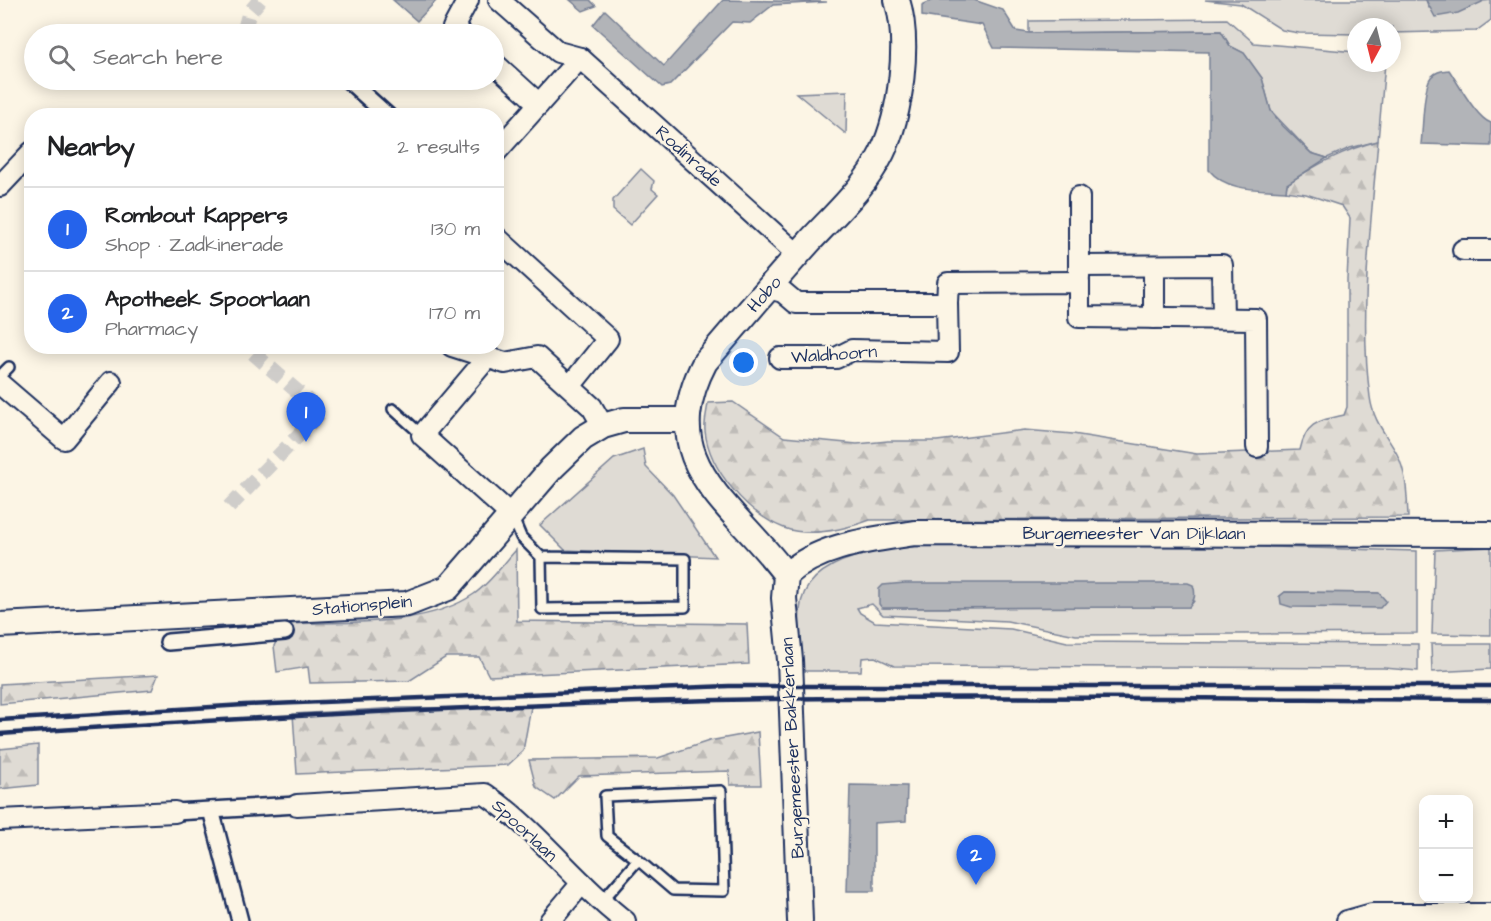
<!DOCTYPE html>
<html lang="en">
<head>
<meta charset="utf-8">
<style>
	:root { --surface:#fff; --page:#f6f6f6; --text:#202124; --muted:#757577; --line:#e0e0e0; --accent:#2563eb }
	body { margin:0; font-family:"Architects Daughter",sans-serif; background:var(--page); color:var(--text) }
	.controls { position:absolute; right:18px; bottom:18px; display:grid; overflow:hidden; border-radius:12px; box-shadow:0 3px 15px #0003 }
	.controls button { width:54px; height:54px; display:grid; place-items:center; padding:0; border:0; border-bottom:2px solid var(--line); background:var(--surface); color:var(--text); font:30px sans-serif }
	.compass { position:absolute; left:1347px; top:18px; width:54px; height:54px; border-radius:50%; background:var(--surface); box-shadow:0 3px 15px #0003; rotate:187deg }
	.you { position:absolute; left:744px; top:363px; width:21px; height:21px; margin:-15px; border:4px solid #fff; border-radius:50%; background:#1a73e8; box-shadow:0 0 0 9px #1a73e833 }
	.badge { display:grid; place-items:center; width:39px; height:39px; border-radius:50%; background:var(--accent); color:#fff; font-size:20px; font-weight:700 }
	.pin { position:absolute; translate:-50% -50px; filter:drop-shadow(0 2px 3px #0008) }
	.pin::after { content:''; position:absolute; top:32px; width:21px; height:18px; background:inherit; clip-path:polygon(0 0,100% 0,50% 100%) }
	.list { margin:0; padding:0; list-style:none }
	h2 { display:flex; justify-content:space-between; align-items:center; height:78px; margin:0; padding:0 24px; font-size:26px }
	h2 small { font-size:20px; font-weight:400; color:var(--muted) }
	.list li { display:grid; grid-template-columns:39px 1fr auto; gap:18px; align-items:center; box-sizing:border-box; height:84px; padding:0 24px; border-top:2px solid var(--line) }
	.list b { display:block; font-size:22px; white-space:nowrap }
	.list p { margin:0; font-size:20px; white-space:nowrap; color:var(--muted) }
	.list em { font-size:20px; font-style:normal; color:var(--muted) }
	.icon { flex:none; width:33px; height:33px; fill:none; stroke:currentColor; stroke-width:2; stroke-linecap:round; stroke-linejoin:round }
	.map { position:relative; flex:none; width:1491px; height:921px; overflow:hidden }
	.search { position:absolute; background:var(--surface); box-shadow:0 3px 15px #0003; left:24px; top:24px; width:480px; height:66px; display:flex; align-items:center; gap:15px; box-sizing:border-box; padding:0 21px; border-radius:33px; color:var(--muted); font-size:22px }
	.panel { position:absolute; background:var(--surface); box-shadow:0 3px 15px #0003; left:24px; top:108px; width:480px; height:246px; border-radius:24px }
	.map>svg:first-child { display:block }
	.green { fill:#dfdbd4; stroke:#7d8599; stroke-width:1.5; fill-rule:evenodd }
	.forest { fill:url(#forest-firs); stroke:#7d8599; stroke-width:1.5 }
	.water { fill:#b2b4b8; stroke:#767f94; stroke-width:1.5 }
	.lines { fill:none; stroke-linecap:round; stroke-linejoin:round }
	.pedestrian-tunnel { stroke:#cfcdca; stroke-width:15; stroke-dasharray:15 8; stroke-linecap:butt }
	.service-casing { stroke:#1b2f5e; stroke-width:14 }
	.pedestrian-casing { stroke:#1b2f5e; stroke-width:20 }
	.minor-casing { stroke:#1b2f5e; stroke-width:24 }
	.tertiary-casing { stroke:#1b2f5e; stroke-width:28 }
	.service { stroke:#fcf5e5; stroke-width:9 }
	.pedestrian { stroke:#fcf5e5; stroke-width:15 }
	.minor { stroke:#fcf5e5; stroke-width:20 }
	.tertiary { stroke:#fcf5e5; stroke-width:24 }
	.rail { stroke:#1b2f5e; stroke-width:4.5 }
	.labels { text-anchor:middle; stroke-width:5; stroke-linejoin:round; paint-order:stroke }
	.street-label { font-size:18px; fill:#1b2f5e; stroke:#fcf5e5 }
</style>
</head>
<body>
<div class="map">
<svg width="1491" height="921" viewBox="0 0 1491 921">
	<defs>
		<pattern id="forest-firs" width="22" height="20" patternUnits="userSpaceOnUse" patternTransform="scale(1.5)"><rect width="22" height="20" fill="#dfdbd4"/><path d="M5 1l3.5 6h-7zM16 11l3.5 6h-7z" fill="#bfbcb8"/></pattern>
	</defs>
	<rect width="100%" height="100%" fill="#fcf5e5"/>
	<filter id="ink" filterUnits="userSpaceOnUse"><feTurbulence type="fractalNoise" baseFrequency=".0167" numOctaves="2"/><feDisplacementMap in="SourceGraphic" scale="12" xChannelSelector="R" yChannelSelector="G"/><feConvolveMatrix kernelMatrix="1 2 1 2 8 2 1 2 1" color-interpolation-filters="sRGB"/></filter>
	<g filter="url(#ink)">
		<g class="green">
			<polygon points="1205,0 1426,0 1429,8 1491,0 1491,20 1476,31 1392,33 1392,27 1356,27 1356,34 1299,33 1282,30 1241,4"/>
			<polygon points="1227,19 1254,43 1356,52 1356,63 1385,63 1378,141 1350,148 1327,158 1311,153 1271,111 1262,78 1244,53 1230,46 1221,31 1029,33 1029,21"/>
			<polygon points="847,91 846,134 796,93"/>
			<polygon points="641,169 654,181 652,189 658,194 630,225 613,210 613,200"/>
			<polygon points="643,449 646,467 673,495 715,557 565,550 540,525 614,459"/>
			<path d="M940,545H1194L1417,551V633L1076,635L1007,621L883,615L872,604L857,608L860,613L875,622L1011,629L1067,642L1418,644V671L1384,668L894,666L875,657L862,658L861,671H803C802,651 798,630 800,610C804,552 897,547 940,545ZM1285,592L1379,593L1280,596ZM1194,601L1189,607L883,608Z"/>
			<polygon points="1491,547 1491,635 1432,634 1435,550"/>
			<polygon points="1431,644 1491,644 1491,669 1432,672"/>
		</g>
		<g class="forest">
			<path d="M1378,141C1371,222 1359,318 1370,397C1373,421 1386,434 1397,454C1407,474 1407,495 1408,517L870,520C845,529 811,538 784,528C748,514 709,470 705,431C704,422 707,411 708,403L733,402L784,437L857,444L888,441H937L1024,430L1073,434L1197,454L1300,450C1306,422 1318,421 1344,415L1347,407V280L1350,218L1342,206L1306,194L1286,191L1287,184C1317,164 1343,150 1378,141Z"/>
			<path d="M516,550L517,621L747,624L749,664L489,676L479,657H446L409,681L310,683L308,667L277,672L274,646L285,624C343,621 425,628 474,594C490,583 503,564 516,550Z"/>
			<polygon points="158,675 152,690 0,704 0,684"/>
			<polygon points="531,707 523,751 508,765 297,774 293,714 399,708"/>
			<polygon points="758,732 761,785 730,785 729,771 579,776 555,800 536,787 529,760 658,758 709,741"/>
			<polygon points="38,745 38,785 0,789 0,749"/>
		</g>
		<g class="water">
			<polygon points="393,0 436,0 436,1 417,21"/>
			<polygon points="570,0 590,0 596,6 583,11"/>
			<polygon points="723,0 827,2 773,5 750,23 732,22 670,85 662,87 593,25 605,10 664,66"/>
			<path d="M933,0H974L1003,10L1016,31L1029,33L1221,31L1230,46L1244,53L1262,78L1271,111L1283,126L1311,153L1327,158L1287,184L1286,191C1259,189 1227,192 1209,170V52L994,48L982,25L922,16V5Z"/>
			<polygon points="1426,0 1482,0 1482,2 1458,13 1435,17"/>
			<path d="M1449,70C1458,83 1477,119 1491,123V146L1421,144C1423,129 1423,87 1431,77C1436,71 1442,71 1449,70Z"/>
			<path d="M905,583H1188L1193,585C1196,594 1195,600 1189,607L882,608L879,604V589L883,585Z"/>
			<polygon points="1285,592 1379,593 1386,601 1380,608 1291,607 1281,604 1280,596"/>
			<polygon points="850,785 907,786 906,821 874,823 874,891 847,891"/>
		</g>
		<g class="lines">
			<g class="pedestrian-tunnel">
				<polyline points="244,31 249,13 260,0"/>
				<polyline points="229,507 321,412 245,346"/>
			</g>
			<g class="service-casing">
				<g id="service">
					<polyline points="0,376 9,367"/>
					<polyline points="393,409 422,435"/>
					<polyline points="513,518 521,537 541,557 542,609 685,607 685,559 541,557"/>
					<polyline points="601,902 638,860 673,890 724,891 721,791 605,796 607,836 638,860"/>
				</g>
			</g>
			<g class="pedestrian-casing">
				<g id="pedestrian">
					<polyline points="348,80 388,116"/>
					<polyline points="168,642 285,632"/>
					<polyline points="211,810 240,921"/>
					<polyline points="175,812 297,805"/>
				</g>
			</g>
			<g class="minor-casing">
				<g id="minor">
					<polyline points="499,0 558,52 580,58"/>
					<polyline points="461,34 453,28 468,0"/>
					<polyline points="494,63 539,104"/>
					<polyline points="496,152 580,58 798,255"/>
					<polyline points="0,186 32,152"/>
					<polyline points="1079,197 1079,278"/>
					<polyline points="496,237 608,339 571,385"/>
					<polyline points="1463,250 1491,250"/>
					<polyline points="1079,266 1222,265 1223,318"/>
					<polyline points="768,288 783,292 796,303 947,303 948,283 1079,282 1079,317 1256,319 1257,447"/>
					<polyline points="1154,318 1154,266"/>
					<polyline points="452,346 505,363 537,357 592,407 603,426"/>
					<polyline points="487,358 422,435 512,516"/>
					<polyline points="780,358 836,358 852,350 948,352 947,303"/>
					<polyline points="0,384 64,439 111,382"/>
					<path d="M297,805L485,794C537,829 575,883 625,921"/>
					<polyline points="0,820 175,812"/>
					<polyline points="550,921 582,883"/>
					<polyline points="1347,921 1372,914 1491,914"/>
				</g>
			</g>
			<g class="tertiary-casing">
				<g id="tertiary">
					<path d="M786,575C821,544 871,540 915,533L1491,534"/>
					<path d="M786,575C733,503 652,463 705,362C739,322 774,281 810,241C835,214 866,186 882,153C901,114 910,41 897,0"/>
					<polyline points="786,575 784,598 790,660 800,921"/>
					<polyline points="0,625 407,604 448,588 552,468 583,438 603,426 624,420 686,420"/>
				</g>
			</g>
			<use href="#service" class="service"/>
			<use href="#pedestrian" class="pedestrian"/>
			<use href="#minor" class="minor"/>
			<use href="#tertiary" class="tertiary"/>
			<g class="rail">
				<polyline points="0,720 244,705 729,686 1491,686"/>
				<path d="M0,734C279,715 559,701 839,698C1056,696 1274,699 1491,700"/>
			</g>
		</g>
	</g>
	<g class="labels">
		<g class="street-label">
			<text transform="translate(689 156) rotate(42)" y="6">Rodinrade</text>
			<text transform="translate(764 294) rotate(-49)" y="6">Hobo</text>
			<text transform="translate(834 354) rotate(-4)" y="6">Waldhoorn</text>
			<text x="1134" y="539">Burgemeester Van Dijklaan</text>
			<text transform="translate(362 605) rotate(-5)" y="6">Stationsplein</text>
			<text transform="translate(792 748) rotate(-93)" y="6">Burgemeester Bakkerlaan</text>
			<text transform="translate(525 830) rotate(43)" y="6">Spoorlaan</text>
		</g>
	</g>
</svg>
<div class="controls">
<button>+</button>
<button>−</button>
</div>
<svg class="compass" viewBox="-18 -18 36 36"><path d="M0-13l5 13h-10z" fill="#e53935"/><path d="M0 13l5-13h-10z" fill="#757577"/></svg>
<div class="you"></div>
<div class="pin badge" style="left:306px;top:442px">1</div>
<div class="pin badge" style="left:976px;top:885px">2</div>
<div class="search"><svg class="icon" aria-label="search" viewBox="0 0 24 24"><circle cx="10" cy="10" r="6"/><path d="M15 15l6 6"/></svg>Search here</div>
<section class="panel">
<h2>Nearby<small>2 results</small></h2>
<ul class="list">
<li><span class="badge">1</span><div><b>Rombout Kappers</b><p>Shop · Zadkinerade</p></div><em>130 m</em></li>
<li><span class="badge">2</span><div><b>Apotheek Spoorlaan</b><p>Pharmacy</p></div><em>170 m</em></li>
</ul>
</section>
</div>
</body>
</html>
